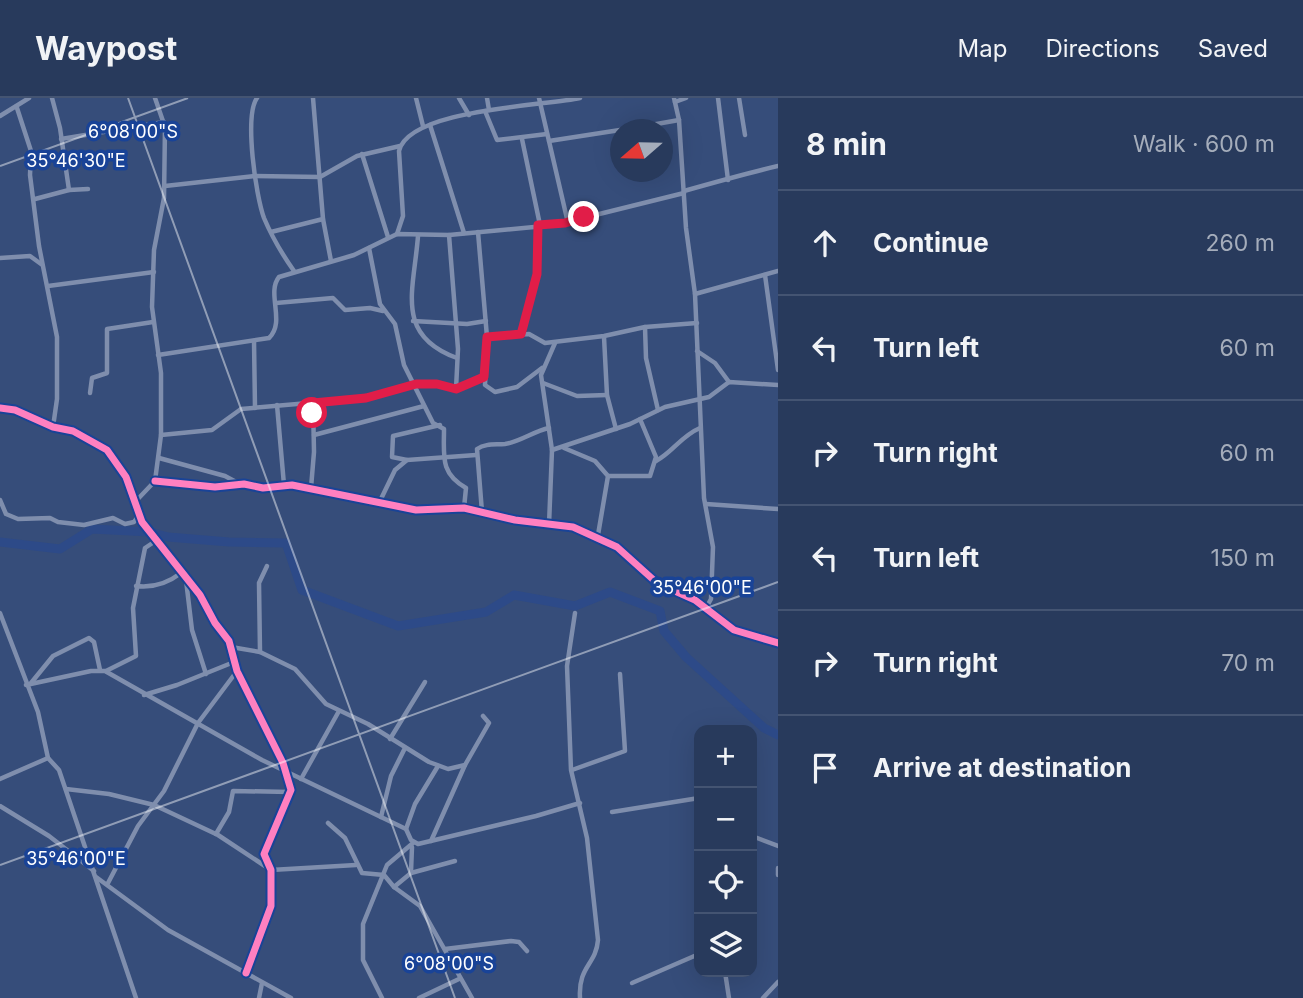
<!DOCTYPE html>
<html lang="en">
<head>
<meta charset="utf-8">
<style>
	:root { --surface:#283a5c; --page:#344565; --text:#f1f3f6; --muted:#a5adbb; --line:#445472 }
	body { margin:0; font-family:Inter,sans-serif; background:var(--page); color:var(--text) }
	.controls { position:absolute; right:21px; bottom:21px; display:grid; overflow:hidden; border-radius:14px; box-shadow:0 7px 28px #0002 }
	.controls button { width:63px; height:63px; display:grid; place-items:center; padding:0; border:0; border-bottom:2px solid var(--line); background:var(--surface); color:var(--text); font:35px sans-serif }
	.compass { position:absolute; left:610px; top:21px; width:63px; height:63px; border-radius:50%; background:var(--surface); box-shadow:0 7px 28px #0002; rotate:250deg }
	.stop { position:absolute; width:21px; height:21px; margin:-16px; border:5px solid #e11d48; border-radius:50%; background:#fff }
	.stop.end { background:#e11d48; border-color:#fff; box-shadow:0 2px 7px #0008 }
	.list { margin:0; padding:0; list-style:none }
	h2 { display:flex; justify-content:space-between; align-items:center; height:91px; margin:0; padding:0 28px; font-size:30px }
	h2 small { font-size:23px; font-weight:400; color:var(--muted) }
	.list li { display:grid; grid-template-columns:46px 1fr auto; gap:21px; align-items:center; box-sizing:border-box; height:105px; padding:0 28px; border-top:2px solid var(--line) }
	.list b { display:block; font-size:26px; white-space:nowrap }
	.list em { font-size:23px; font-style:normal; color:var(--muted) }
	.icon { flex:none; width:38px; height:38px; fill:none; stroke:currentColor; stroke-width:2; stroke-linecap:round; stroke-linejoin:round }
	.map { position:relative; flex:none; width:778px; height:900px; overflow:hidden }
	header { display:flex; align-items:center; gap:42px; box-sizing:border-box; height:98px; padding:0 35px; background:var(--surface); border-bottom:2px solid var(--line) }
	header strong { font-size:33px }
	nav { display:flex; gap:38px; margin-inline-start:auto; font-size:24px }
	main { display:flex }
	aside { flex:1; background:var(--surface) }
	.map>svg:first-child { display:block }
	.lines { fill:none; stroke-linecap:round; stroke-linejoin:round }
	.river { stroke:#2d4a88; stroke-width:9 }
	.street { stroke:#7f8ead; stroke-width:4.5 }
	.cycleway-casing { stroke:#194397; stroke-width:11 }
	.cycleway { stroke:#ff80c0; stroke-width:7 }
	.route { stroke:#e11d48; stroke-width:9 }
	.ticks { fill:none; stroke:#fff; stroke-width:2; stroke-opacity:0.45 }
	.ticks-label { font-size:18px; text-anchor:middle; fill:#fff; stroke:#194397; stroke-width:7; stroke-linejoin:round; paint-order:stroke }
</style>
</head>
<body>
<header>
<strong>Waypost</strong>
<nav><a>Map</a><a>Directions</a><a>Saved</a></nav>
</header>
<main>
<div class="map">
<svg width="778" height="900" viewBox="0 0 778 900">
	<rect width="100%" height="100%" fill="#364d7a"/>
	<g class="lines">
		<polyline class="river" points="0,444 60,451 92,431 150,434 168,439 229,444 286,445 302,492 398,528 486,514 514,497 575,508 610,494 660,513 664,533 686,559 764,630 778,637"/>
		<g class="street">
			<polyline points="52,0 60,30 69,92"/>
			<path d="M257,0C244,18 256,99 264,120C272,139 282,156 294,173"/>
			<polyline points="313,0 323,121 331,163"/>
			<polyline points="416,0 423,28"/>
			<polyline points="459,0 469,17"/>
			<polyline points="487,0 489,12"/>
			<polyline points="539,0 568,125"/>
			<polyline points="674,0 679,22 686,130 695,196 704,400 713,449 711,501 706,510"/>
			<polyline points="718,0 728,82"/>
			<polyline points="739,0 745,37"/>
			<polyline points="675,4 686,0"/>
			<polyline points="17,10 31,53 30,77 39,148 57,239 57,301 53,329"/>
			<polyline points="485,13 497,42 547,36"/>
			<polyline points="0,18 29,0"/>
			<polyline points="430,27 464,135"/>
			<polyline points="623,32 679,22"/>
			<polyline points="61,41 164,24"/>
			<polyline points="522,41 540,127"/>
			<polyline points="549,43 620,32"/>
			<polyline points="362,56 388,139"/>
			<polyline points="165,88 255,78 320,79 357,58 400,48"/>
			<path d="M684,93C716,84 748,75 778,68"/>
			<polyline points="35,101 69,92 88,91"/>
			<polyline points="271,134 323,121"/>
			<polyline points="478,134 487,239 485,287 495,294 517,289 542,270"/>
			<path d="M397,136L403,118L399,53C409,11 543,8 580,0"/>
			<polyline points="449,137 458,251 456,291"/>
			<path d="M418,138C414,192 394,237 457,260"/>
			<path d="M369,150L380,206L395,226L404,267L433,325L444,331C444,359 440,375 466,390L464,410"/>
			<polyline points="0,160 30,158 41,166"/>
			<polyline points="765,177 778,272"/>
			<polyline points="48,188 154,174"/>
			<polyline points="695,196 778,173"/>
			<polyline points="276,205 333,200 345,212 370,210 383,213"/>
			<polyline points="413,223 467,226 486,223"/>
			<polyline points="645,229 646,260 658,312"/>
			<polyline points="521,236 537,176 538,127"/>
			<polyline points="487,239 529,236 545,245 604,238 645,229 697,225"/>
			<polyline points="604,239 607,297 616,331"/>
			<polyline points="254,243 255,310"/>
			<polyline points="697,253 715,265 729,284"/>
			<path d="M158,257L269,240C286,224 266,195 279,179L354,157L397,136L449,137L555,127L684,95"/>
			<polyline points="543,285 577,298 607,297"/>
			<polyline points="90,295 92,280 107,275 107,231 153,224"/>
			<polyline points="277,307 284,387"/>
			<polyline points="0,310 15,312 53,329 73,333 107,352 126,379 142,424 200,497 215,525 229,543 237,573 283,665 291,692 264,756 271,772 271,808 246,875"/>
			<polyline points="161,337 212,332 241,311 366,300 416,287 437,286 456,291 484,279"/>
			<polyline points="314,337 424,308"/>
			<polyline points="564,350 595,363 608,378 598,437"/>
			<polyline points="552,352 630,326 665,309 709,299 729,284 778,287"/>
			<polyline points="159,360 225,378 238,385"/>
			<polyline points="407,362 392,359 393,338 440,327"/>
			<path d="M656,363C673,354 681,338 700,330"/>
			<polyline points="608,378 650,378 656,359 640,321"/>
			<polyline points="155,383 215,389 244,386 263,390 292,387 416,412 464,410 515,422 573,429 617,449 657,485 695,502 734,532 778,545"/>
			<polyline points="311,390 314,354 313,305"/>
			<polyline points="0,402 6,416 18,421 50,420 58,424 84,427 113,420 125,426 134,424 139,417"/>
			<polyline points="136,403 155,383 161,337 161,275 152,209 154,152 164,100 165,29 155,0"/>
			<polyline points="380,403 395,372 407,362 476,357"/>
			<polyline points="706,406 778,411"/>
			<path d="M482,414L477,351C486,345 495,347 505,346C520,344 534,333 549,330"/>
			<polyline points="549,427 552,352 541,277 555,245"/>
			<polyline points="186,482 192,532 206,576"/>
			<path d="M136,488C152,490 168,485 181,475"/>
			<polyline points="0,515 38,614 48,660 59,672 136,900"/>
			<path d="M575,515L567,568L571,672L587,740L598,842C596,867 578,868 580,900"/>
			<polyline points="231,549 260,554 295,571 326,606 368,626 429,664 448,671 465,667"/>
			<polyline points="260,554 259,485 267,468"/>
			<polyline points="106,573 136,558 133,510 145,450 157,442"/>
			<polyline points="31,585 53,558 89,540 94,544 100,572"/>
			<polyline points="26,587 91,573 105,573 262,662 406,731 411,742 418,746 536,718 580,705"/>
			<polyline points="144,597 177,587 234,564"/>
			<polyline points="390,641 425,584"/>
			<polyline points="572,672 625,653 620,576"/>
			<polyline points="0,681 48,660"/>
			<polyline points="301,681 339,613"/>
			<polyline points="66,691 109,696 154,707 218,737 271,772 356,767"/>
			<polyline points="0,708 49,738 94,773"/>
			<polyline points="612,714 699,700"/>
			<polyline points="381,719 391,678 405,650"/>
			<polyline points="328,725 345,740 362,775 384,777 394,789 420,808 472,900"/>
			<polyline points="406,731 415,706 438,668"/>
			<polyline points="216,736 229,714 233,693 290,694"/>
			<polyline points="752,738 778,748"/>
			<polyline points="431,743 465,667 489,625 483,618"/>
			<polyline points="778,770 778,777"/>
			<polyline points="411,774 412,749"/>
			<polyline points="96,779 168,832 291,900"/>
			<polyline points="108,785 138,728 164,693 198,625 237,573"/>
			<polyline points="394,789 411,775 455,763"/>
			<polyline points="445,851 511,843 519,844 527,853"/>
			<polyline points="725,874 729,900"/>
			<polyline points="632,885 699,856"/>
			<polyline points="259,900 262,885"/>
			<polyline points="382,900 363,862 363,826 387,767 413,745"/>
			<polyline points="419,900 459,881"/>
			<polyline points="763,900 778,884"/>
		</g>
		<g class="cycleway-casing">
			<g id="cycleway">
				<polyline points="0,310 15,312 53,329 73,333 107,352 126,379 142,424 200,497 215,525 229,543 237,573 283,665 291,692 264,756 271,772 271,808 246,875"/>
				<polyline points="155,383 215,389 244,386 263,390 292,387 416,412 464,410 515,422 573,429 617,449 657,485 695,502 734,532 778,545"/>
			</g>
		</g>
		<use href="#cycleway" class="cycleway"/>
	</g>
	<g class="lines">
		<polyline class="route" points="312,315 313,305 366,300 416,286 437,286 456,291 484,279 487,239 521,236 523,229 537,176 538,127 565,125 584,119"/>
	</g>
	<path class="ticks" d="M128,0L455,900M0,68L188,0M0,767L778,484"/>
	<g class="ticks-label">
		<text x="133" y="40">6°08'00"S</text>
		<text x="76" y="69">35°46'30"E</text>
		<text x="702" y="496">35°46'00"E</text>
		<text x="76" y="767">35°46'00"E</text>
		<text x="449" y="872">6°08'00"S</text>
	</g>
</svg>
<div class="controls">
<button>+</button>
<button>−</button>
<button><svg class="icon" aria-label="locate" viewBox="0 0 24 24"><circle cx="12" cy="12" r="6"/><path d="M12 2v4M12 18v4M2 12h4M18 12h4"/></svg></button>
<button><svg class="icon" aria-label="layers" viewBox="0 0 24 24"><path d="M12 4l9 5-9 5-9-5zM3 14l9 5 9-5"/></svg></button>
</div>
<svg class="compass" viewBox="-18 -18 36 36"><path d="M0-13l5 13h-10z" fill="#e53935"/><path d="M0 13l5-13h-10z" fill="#a5adbb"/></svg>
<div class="stop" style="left:312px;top:315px"></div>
<div class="stop end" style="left:584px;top:119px"></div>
</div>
<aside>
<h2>8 min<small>Walk · 600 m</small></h2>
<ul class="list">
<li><svg class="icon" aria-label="ahead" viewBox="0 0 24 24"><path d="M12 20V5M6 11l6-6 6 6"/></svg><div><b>Continue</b></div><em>260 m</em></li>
<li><svg class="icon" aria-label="left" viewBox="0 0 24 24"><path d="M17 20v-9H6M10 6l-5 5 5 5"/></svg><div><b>Turn left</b></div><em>60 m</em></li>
<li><svg class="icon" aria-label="right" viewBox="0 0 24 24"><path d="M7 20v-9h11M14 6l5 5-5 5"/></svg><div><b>Turn right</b></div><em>60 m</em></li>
<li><svg class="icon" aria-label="left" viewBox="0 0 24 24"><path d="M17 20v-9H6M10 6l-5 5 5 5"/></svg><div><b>Turn left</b></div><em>150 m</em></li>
<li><svg class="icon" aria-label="right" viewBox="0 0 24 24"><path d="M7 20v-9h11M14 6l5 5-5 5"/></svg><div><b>Turn right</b></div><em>70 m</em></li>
<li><svg class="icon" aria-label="arrive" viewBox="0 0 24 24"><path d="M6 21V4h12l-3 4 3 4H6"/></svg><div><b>Arrive at destination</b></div></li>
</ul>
</aside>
</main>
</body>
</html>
